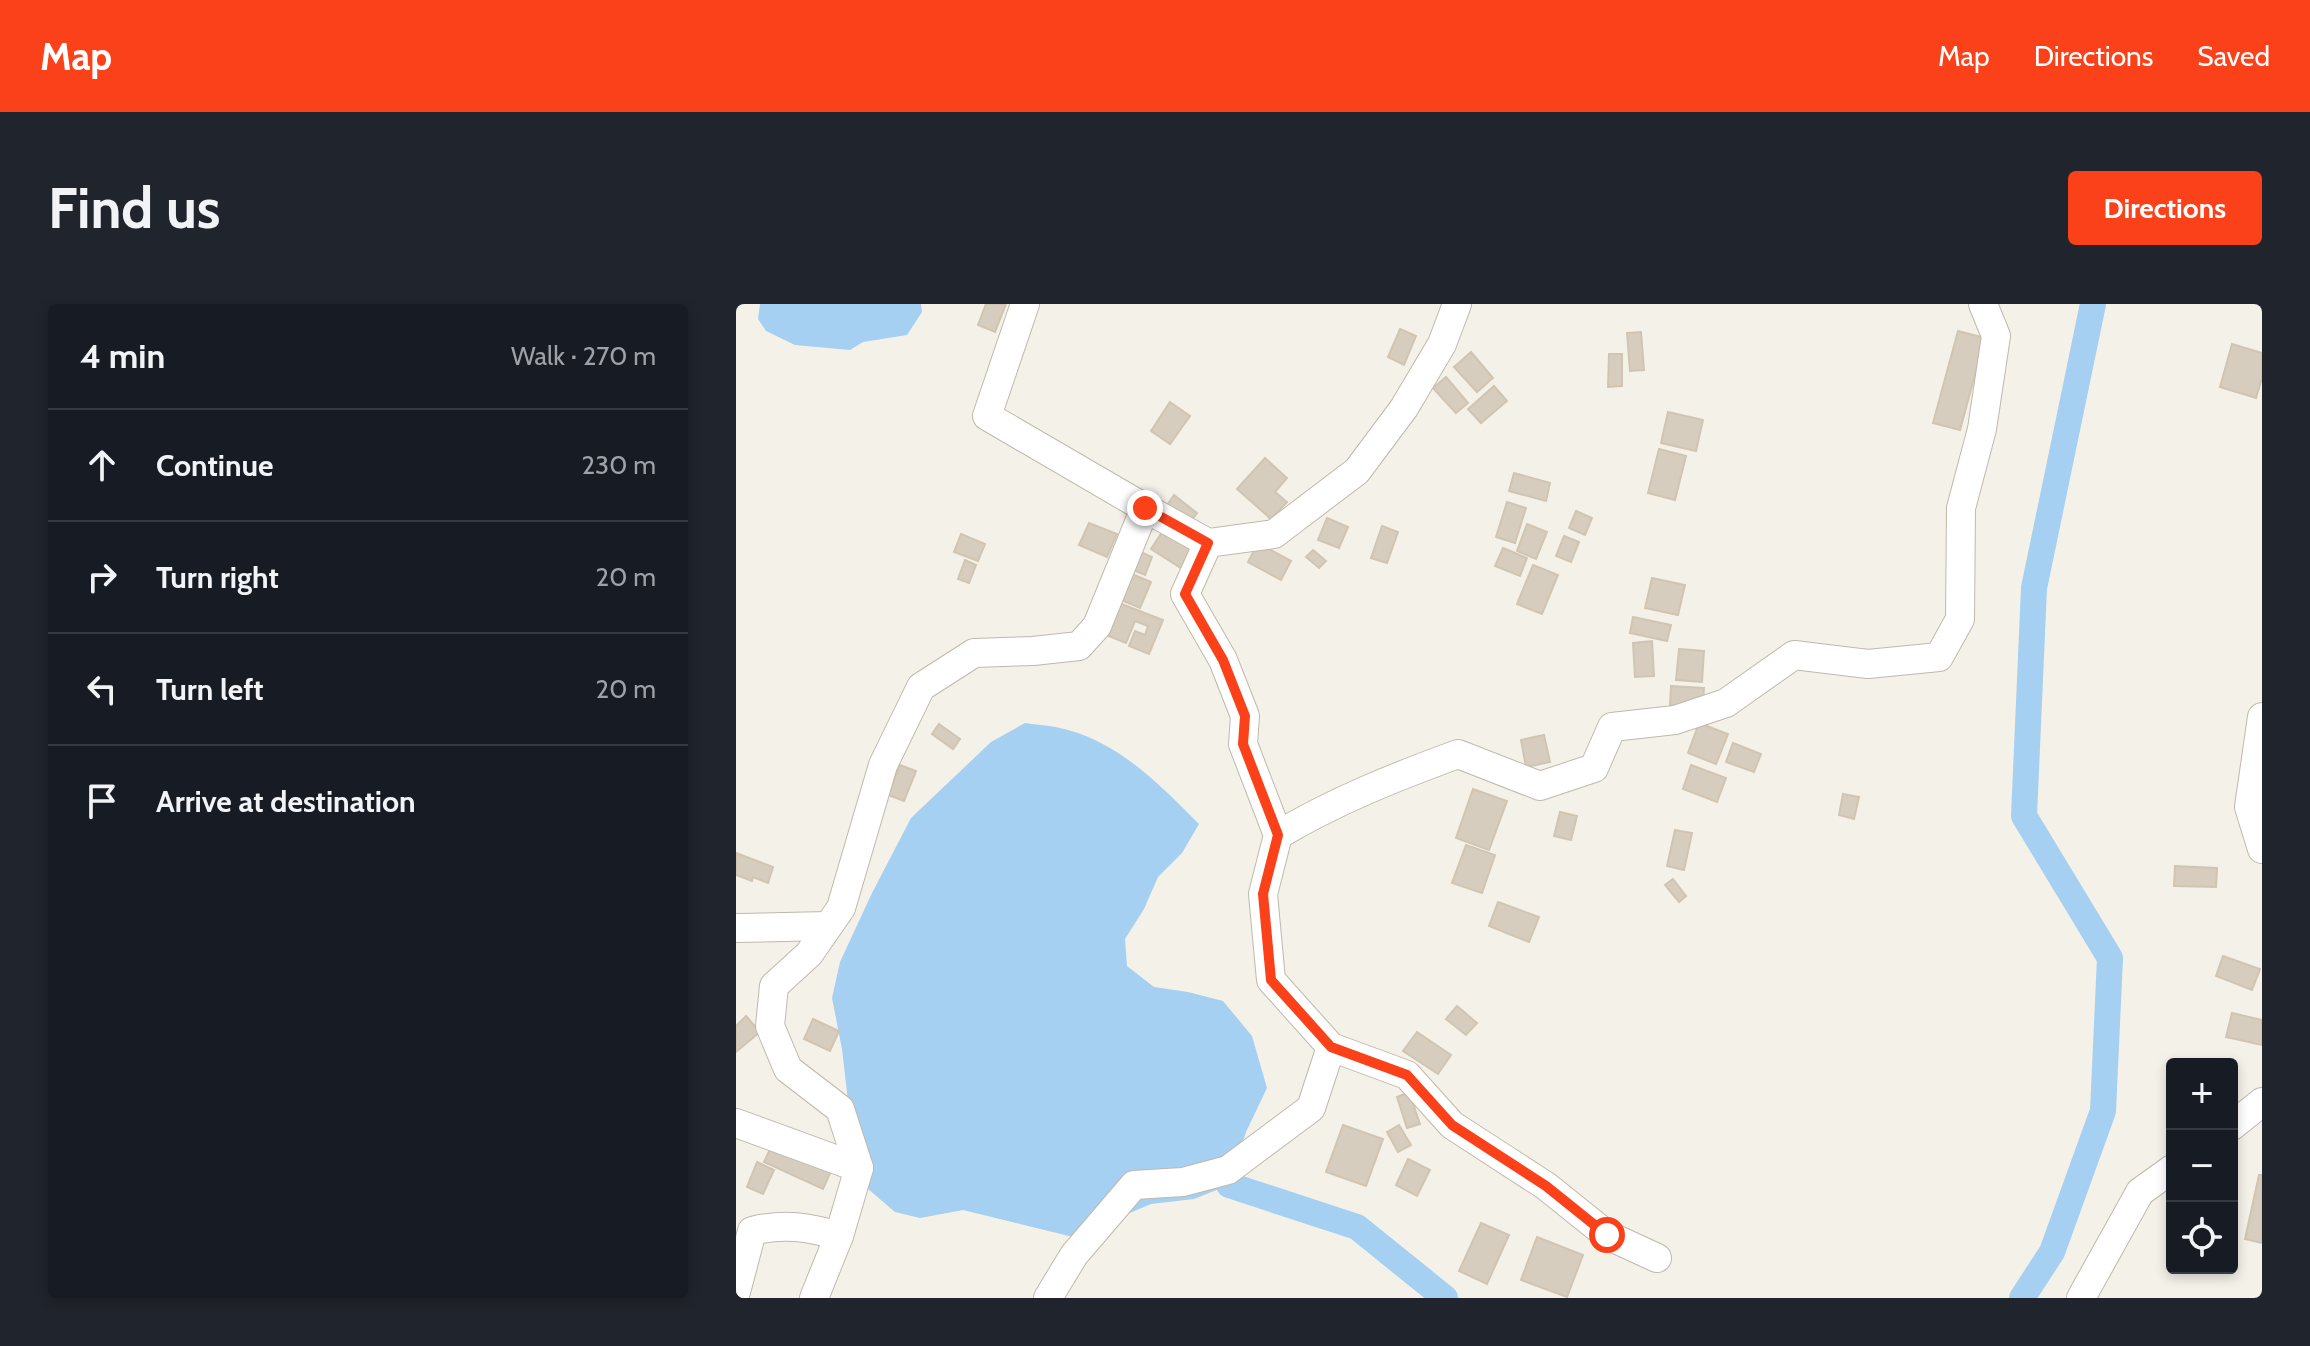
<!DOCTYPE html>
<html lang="en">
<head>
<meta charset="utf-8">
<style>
	:root { --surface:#171b24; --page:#20242c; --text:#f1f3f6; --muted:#9ea1a6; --line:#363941; --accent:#fb411a }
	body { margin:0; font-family:Cabin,sans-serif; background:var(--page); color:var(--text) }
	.controls { position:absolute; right:24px; bottom:24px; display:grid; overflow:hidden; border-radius:8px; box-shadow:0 4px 12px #0003 }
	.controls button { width:72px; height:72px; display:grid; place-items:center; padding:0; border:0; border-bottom:2px solid var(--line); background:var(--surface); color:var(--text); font:40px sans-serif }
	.stop { position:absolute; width:24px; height:24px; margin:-18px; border:6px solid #fb411a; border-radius:50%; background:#fff }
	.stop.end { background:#fb411a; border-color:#fff; box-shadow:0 2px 8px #0008 }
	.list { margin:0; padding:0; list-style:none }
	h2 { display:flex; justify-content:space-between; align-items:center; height:104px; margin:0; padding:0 32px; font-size:34px }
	h2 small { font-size:26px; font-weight:400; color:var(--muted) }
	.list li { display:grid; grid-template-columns:52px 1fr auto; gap:24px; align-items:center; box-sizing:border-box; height:112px; padding:0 32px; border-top:2px solid var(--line) }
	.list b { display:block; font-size:30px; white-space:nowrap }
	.list em { font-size:26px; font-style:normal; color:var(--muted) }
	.icon { flex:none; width:44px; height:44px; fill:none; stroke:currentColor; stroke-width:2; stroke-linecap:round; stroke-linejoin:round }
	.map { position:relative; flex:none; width:1526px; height:994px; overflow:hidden; border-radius:8px }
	header { display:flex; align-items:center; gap:48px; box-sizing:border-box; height:112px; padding:0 40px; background:var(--accent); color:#fff }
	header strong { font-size:38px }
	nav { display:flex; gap:44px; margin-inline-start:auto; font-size:28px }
	.intro { display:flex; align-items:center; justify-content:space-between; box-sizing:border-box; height:192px; padding:0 48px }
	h1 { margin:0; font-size:56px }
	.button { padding:20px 36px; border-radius:8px; background:var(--accent); color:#fff; font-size:28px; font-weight:700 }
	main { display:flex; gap:48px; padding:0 48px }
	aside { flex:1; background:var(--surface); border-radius:8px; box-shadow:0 4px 12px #0003 }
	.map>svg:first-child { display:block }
	.water { fill:#a5d0f1 }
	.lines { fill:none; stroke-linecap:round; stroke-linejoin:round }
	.canal { stroke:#a5d0f1; stroke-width:26 }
	.building { fill:#d6cdbe; stroke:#d1c5b1; stroke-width:2 }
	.minor-casing { stroke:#c0b9ab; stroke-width:30 }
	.minor { stroke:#fff; stroke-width:28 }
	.route { stroke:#fb411a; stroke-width:10 }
</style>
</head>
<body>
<header>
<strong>Map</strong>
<nav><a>Map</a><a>Directions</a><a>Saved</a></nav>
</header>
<div class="intro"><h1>Find us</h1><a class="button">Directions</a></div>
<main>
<aside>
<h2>4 min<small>Walk · 270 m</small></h2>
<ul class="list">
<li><svg class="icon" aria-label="ahead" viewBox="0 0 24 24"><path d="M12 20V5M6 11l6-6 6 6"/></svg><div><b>Continue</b></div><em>230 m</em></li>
<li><svg class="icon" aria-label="right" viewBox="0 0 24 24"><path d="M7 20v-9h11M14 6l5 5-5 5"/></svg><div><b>Turn right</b></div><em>20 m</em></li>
<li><svg class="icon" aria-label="left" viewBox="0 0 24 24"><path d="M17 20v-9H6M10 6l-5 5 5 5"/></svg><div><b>Turn left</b></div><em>20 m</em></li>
<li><svg class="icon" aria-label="arrive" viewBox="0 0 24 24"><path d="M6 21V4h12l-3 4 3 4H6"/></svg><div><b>Arrive at destination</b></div></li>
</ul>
</aside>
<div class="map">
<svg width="1526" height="994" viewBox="0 0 1526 994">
	<rect width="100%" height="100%" fill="#f4f1e9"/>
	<g class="water">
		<polygon points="24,0 185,0 186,8 171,31 127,38 114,46 59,41 30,27 22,15"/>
		<path d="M289,419C303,421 319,422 332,426C386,441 425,482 463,520L446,549L422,573L408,605L389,635L391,662L418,683L452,688L487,697L516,732L531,784L510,828L493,881L458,895L415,900L337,933L227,906L184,914L159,908L131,884L115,823L106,745L96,694L104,658L136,589L175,514L255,438Z"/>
	</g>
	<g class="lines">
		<g class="canal">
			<polyline points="493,881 621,923 709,994"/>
			<polyline points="1286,994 1316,948 1367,807 1374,654 1288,512 1298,284 1357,0"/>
		</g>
	</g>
	<g class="building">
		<polygon points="250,0 270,0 259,28 242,21"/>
		<polygon points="664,25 680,32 668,61 652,53"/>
		<polygon points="1222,27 1249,34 1224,126 1197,119"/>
		<polygon points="905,28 908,66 894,67 891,29"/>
		<polygon points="1496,40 1526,49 1526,74 1520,94 1484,83"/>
		<polygon points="735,48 757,74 741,88 718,63"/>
		<polygon points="873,50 886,50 886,82 872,83"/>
		<polygon points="710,73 732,99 720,109 697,84"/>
		<polygon points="758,82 771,97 745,119 732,105"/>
		<polygon points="434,98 454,112 434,140 415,127"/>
		<polygon points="932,108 967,116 960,147 925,139"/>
		<polygon points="923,145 950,152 939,196 912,189"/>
		<polygon points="529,154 551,174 539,188 551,198 535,215 501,185"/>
		<polygon points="778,169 814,179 810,197 773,187"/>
		<polygon points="438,191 461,209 450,224 427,207"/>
		<polygon points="771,198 790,204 779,239 760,233"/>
		<polygon points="840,207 856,214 849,231 833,224"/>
		<polygon points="591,214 612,223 603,244 582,236"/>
		<polygon points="353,219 381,230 371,253 343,241"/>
		<polygon points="791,220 811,228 800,255 781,247"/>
		<polygon points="646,222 662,228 651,259 635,254"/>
		<polygon points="428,225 461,245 448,266 415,245"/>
		<polygon points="225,230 249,240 242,257 218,248"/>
		<polygon points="828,232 843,238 835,258 820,252"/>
		<polygon points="522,239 555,257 545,276 512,258"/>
		<polygon points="767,244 791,254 784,272 759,262"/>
		<polygon points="400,246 416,253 409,271 392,264"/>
		<polygon points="577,246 590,257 583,264 570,253"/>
		<polygon points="229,256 240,261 233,279 222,275"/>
		<polygon points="797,261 822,271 806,310 781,300"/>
		<polygon points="396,270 415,278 404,304 385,296"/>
		<polygon points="916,274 949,281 942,311 909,304"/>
		<polygon points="383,299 427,316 413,350 393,342 399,327 409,331 412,322 399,317 390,339 370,331"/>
		<polygon points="897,313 935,321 931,337 894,329"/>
		<polygon points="916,337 918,372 899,373 897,339"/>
		<polygon points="943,345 968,347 966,378 940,376"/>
		<polygon points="935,382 968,384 967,403 934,401"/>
		<polygon points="963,419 992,430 980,460 952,449"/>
		<polygon points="203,420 224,435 217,445 196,430"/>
		<polygon points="808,431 814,458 790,463 785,436"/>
		<polygon points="997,439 1025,450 1018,468 990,458"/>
		<polygon points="164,461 180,467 168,497 152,491"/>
		<polygon points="955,461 990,474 981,498 947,485"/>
		<polygon points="737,485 771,497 753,546 720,534"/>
		<polygon points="1107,490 1123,493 1118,515 1103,511"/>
		<polygon points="824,508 841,512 835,536 818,532"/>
		<polygon points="939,526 956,529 948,566 931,562"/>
		<polygon points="730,541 759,551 746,589 716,579"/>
		<polygon points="0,549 37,563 32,579 17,573 16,577 0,571"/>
		<polygon points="1439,562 1481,564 1480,583 1438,582"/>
		<polygon points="937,575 950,592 943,598 929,581"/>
		<polygon points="762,598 803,613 793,638 753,622"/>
		<polygon points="1487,652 1524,665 1516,686 1480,672"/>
		<polygon points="721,702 741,719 730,731 710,715"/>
		<polygon points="1496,709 1526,716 1526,741 1490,733"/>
		<polygon points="10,712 24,728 0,748 0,722"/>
		<polygon points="77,715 103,727 94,747 68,735"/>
		<polygon points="681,728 715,751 702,770 667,747"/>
		<polygon points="673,788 684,820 671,824 661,793"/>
		<polygon points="607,821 647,835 630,882 590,868"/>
		<polygon points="663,821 675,841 662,848 651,828"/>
		<polygon points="36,841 95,867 87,885 28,858"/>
		<polygon points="672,855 694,866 681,892 660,881"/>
		<polygon points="21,858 38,866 27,890 11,883"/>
		<polygon points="1523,871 1526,871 1526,939 1509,935"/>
		<polygon points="745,919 773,931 751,980 723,967"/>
		<polygon points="801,933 847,951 831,993 785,976"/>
	</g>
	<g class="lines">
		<g class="minor-casing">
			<g id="minor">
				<polyline points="409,204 472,239 538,230 621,167 668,104 706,40 721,0"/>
				<polyline points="472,239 449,290 487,356 509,412 507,440 542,531 527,590 535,676 595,743 671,771 716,821 810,882 871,931 921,954"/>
				<polyline points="1526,413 1513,503 1526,545"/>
				<path d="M542,531C599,497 659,473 722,450L804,482L858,464L876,423L939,416L990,399L1058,351L1132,360L1203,353L1224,315L1225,204L1246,125L1260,32L1247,0"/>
				<polyline points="0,624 92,622"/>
				<polyline points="0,819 123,864"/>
				<polyline points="1496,822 1526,798"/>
				<path d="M0,988L16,927C48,919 73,923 103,932"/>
				<polyline points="78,994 103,932 123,864 104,805 52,765 34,722 38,682 73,650 105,604 147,461 185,383 238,349 297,347 343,342 361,322 409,204 251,112 289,0"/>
				<polyline points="312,994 338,951 398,881 447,878 492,866 575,804 595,743"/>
				<polyline points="1345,994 1404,888 1436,865"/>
			</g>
		</g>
		<use href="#minor" class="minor"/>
	</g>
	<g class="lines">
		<polyline class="route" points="409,204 472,239 449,290 487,356 509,412 507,440 542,531 527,590 535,676 595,743 671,771 716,821 810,882 871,931"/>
	</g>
</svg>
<div class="controls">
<button>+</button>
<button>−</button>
<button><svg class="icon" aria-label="locate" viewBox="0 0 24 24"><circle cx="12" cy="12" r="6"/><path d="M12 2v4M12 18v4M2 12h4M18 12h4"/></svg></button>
</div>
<div class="stop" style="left:871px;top:931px"></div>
<div class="stop end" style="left:409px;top:204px"></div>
</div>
</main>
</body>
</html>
